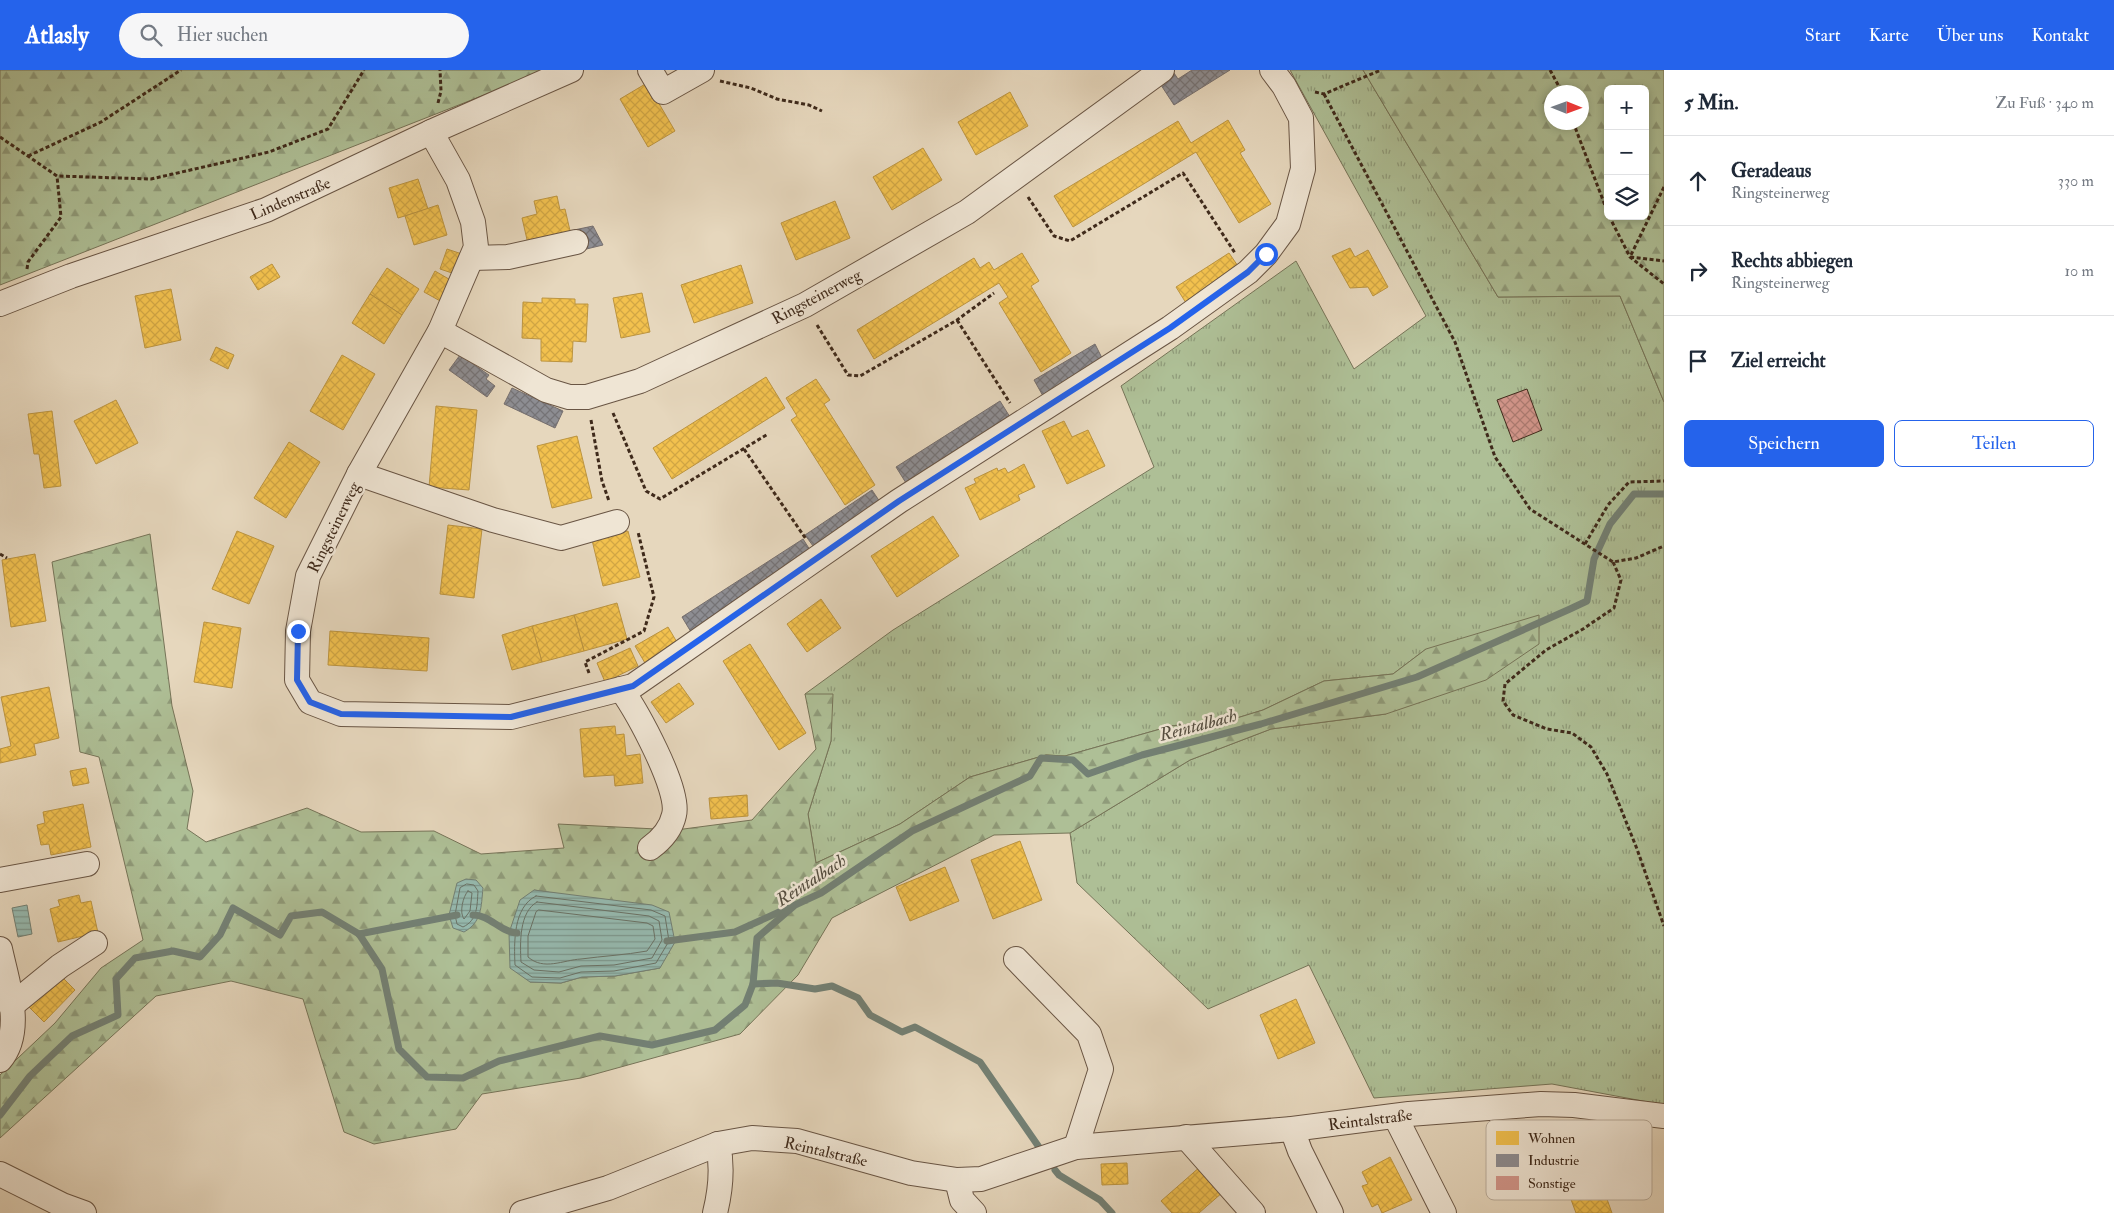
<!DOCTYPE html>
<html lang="de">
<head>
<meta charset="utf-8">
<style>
	:root { --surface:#fff; --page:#f6f6f7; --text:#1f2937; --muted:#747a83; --line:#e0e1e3; --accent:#2563eb }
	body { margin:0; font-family:"IM FELL Double Pica",serif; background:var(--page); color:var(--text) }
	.controls { position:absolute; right:15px; top:15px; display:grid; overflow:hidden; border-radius:8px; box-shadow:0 2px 8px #0003 }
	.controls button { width:45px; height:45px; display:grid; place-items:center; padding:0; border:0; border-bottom:1px solid var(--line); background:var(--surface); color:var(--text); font:25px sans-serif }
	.compass { position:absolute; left:1544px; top:15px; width:45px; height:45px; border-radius:50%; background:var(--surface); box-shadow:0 2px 8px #0003; rotate:91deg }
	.stop { position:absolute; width:15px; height:15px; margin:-11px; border:4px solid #2563eb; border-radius:50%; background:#fff }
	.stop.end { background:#2563eb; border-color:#fff; box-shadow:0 1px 5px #0008 }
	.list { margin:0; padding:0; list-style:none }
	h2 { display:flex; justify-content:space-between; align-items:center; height:65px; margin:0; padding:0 20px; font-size:21px }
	h2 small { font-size:16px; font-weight:400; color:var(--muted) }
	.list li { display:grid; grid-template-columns:32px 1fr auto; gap:15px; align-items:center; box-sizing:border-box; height:90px; padding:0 20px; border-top:1px solid var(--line) }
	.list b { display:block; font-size:19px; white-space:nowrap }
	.list p { margin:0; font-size:16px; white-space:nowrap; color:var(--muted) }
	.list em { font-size:16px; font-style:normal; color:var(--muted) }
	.actions { display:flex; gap:10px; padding:15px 20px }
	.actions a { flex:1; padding:11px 0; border:1px solid var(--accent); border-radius:8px; text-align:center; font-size:18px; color:var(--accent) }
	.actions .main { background:var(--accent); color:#fff }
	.icon { flex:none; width:28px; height:28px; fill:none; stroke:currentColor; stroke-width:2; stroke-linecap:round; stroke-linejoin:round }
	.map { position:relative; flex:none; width:1664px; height:1143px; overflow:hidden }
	header { display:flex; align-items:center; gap:30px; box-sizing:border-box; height:70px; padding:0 25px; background:var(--accent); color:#fff }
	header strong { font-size:24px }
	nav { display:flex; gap:28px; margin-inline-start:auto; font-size:18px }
	.search { width:350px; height:45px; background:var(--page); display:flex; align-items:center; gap:12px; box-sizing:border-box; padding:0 18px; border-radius:28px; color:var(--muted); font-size:19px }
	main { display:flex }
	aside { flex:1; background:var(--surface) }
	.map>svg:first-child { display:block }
	.grass { fill:url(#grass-tufts); stroke:#767458 }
	.forest { fill:url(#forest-firs); stroke:#767458; fill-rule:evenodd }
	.water { fill:url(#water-rules); stroke:#738074 }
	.homes { fill:url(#homes-cross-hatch); stroke:#bc943f }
	.industry { fill:url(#industry-cross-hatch); stroke:#766f6e }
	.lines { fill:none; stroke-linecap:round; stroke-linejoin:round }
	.shore { stroke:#6a7266; stroke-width:1 }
	.stream { stroke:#738074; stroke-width:7 }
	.building { fill:url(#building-cross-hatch); stroke:#3f2a1b }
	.minor-casing { stroke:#695544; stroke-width:26 }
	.path { stroke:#3f2a1b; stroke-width:3; stroke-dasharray:4 2.5; stroke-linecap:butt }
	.minor { stroke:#efe5d4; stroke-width:24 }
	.route { stroke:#2563eb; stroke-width:6 }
	.labels { text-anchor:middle; stroke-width:5; stroke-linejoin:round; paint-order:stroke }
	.street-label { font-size:16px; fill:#3f2a1b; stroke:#efe5d4 }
	.water-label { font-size:18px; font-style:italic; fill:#554e40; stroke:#efe5d4 }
	.key { fill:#efe5d4; stroke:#baad9c; stroke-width:1 }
	.key-label { font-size:14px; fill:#3f2a1b }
</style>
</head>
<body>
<header>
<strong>Atlasly</strong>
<div class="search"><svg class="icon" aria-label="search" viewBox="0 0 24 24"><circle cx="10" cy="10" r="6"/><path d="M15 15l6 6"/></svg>Hier suchen</div>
<nav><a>Start</a><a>Karte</a><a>Über uns</a><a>Kontakt</a></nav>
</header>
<main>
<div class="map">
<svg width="1664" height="1143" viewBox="0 0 1664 1143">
	<defs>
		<pattern id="grass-tufts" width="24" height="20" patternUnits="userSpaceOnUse" patternTransform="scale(1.25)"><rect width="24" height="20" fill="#aebf96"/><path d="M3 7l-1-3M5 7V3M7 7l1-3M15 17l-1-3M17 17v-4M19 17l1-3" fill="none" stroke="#8f9b7a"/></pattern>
		<pattern id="forest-firs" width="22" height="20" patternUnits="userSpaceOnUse" patternTransform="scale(1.25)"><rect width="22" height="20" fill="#aebf96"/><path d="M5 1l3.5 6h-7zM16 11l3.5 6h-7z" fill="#8f9b7a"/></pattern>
		<pattern id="water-rules" width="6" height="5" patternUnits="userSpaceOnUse" patternTransform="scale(1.25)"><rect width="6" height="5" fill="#96bab0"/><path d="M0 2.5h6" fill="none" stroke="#7c978e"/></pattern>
		<pattern id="homes-cross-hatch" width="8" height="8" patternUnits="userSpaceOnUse" patternTransform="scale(1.25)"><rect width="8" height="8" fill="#f2c14e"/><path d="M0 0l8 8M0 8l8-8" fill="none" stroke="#d1a644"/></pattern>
		<pattern id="industry-cross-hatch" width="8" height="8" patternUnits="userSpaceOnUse" patternTransform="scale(1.25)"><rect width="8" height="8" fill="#8d8d92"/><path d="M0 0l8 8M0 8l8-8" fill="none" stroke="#757376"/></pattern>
		<pattern id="building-cross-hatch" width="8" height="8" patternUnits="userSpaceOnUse" patternTransform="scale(1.25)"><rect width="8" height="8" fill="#d2968b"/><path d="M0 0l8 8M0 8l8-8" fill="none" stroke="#ac7b71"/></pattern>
	</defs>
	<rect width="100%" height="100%" fill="#e6d7bd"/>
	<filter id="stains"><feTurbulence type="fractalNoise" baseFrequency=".004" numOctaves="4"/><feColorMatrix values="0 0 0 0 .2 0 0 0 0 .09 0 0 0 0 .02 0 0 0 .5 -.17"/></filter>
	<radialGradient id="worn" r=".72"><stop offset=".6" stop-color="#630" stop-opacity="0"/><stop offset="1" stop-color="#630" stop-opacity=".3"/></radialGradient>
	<polygon class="grass" points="1290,0 1363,0 1498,227 1620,226 1664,332 1664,1035 1552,1014 1374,1028 1309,895 1208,939 1077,813 1070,763 1190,690 1271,659 1386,644 1426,579 1393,604 1324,611 1263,640 1227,651 1171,656 1065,686 1046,685 970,707 900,754 816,793 808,744 831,671 805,624 893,560 1154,397 1121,316 1296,191 1354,299 1426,246"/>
	<g class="forest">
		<polygon points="0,0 548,0 0,215"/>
		<path d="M1363,0H1664V332L1620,226L1498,227ZM1608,19H1645V146H1608ZM1582,22V52H1552V22Z"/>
		<path d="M150,464L172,636L193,721L187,759L206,772L307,738L361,762L434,761L481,784L564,778L558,754L676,760L752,750L816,679L805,624H833L831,671L808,744L816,793L900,754L970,707L1046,685L1065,686L1171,656L1227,651L1263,640L1324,611L1393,604L1426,579L1539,545V574L1486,610L1386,644L1271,659L1190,690L1070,763L994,765L832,848L798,905L740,964L581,1008L482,1024L456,1059L374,1074L344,1062L303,929L231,911L156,926L0,1068V1005L55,953L101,898L143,870L99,687L80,682L52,492ZM534,820L584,828L660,898L615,906L582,907L561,913L530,912Z"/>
	</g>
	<g class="water">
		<path d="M466,809L476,810L483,818C481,837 482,852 464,862L453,858L449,845L457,813Z"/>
		<polygon points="534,820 652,835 669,842 675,872 660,898 615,906 582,907 561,913 530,912 510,898 509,863 520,830"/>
		<polygon points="27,835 32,864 18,867 12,838"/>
	</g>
	<g class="homes">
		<polygon points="647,13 675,61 648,77 620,29"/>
		<polygon points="1010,22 1028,56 976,85 958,52"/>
		<polygon points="1228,50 1245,80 1240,83 1271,134 1239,153 1196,82 1073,157 1054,126 1178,51 1191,73"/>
		<polygon points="923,78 942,110 892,140 873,107"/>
		<polygon points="418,109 428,139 398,148 389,118"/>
		<polygon points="557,126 560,140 565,139 571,165 528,174 522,148 537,144 534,131"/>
		<polygon points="835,131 850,168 796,190 781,153"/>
		<polygon points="438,135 447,165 414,175 405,146"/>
		<polygon points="1350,178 1355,187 1368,180 1388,217 1373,226 1368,217 1350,218 1332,186"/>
		<polygon points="447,179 465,185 458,205 440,199"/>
		<polygon points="1022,183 1039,211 1031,216 1071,283 1041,302 999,233 1008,227 999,213 874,289 857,260 974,188 980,198 989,192 994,200"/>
		<polygon points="1229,183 1240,199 1186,233 1176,217"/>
		<polygon points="272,194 280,207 258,220 250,207"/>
		<polygon points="741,195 753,233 694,253 681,215"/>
		<polygon points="387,198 419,219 402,245 370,224"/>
		<polygon points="435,201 454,212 442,232 424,222"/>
		<polygon points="171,219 181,270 145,278 135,226"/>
		<polygon points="642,223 650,262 621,268 613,228"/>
		<polygon points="370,224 402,245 384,274 352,253"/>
		<polygon points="542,228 575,229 575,234 588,234 586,272 573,271 572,292 541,291 541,269 522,268 523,232 542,233"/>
		<polygon points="216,277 234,285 228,299 210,290"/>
		<polygon points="342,285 375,304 343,360 310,341"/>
		<polygon points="766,307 785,338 672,409 653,378"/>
		<polygon points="816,309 830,330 824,334 875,415 845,435 791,350 797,346 786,328"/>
		<polygon points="116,330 138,373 96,394 74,351"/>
		<polygon points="436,336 477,340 469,420 429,417"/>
		<polygon points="52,341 61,416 44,418 39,384 34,384 28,344"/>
		<polygon points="1064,351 1072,367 1088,360 1105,396 1067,414 1042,361"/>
		<polygon points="577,366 592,428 552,438 537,376"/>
		<polygon points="289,372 320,392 286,448 254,428"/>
		<polygon points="1024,394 1035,417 1018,425 1020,430 980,450 965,418 976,413 974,409 997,398 998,401 1005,398 1008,403"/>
		<polygon points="933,446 959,486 897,527 871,486"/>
		<polygon points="448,455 482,459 474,528 440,524"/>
		<polygon points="237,461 274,476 249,534 212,519"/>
		<polygon points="628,461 640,507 603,516 592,470"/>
		<polygon points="35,484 46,551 11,557 2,490"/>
		<polygon points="821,529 841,558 807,582 787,554"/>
		<polygon points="617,533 627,569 584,581 574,545"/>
		<polygon points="574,545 584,581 542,592 532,556"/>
		<polygon points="204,552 241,558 232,618 194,612"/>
		<polygon points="532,556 542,592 512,600 502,565"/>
		<polygon points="668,557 678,574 645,593 635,576"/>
		<polygon points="330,561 429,568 427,601 328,595"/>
		<polygon points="750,574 806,663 779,680 723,591"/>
		<polygon points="630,578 638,596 605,612 597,593"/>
		<polygon points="679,613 694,634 666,653 651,632"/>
		<polygon points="49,617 59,668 34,674 36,685 0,693 0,679 11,676 1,627"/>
		<polygon points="615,656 616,665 624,664 626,686 640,684 643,713 615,716 614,705 584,707 580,659"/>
		<polygon points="86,698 89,713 73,716 70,701"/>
		<polygon points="747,725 748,746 711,749 709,728"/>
		<polygon points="83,734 91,777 51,785 49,774 41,775 37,755 45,753 43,742"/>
		<polygon points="1020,771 1042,830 993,849 971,790"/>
		<polygon points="945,797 959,831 910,851 896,817"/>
		<polygon points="79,825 81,833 91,831 98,863 83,869 83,866 58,872 50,839 60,836 58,830"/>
		<polygon points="61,906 75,920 44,952 29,937"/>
		<polygon points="1296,929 1315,973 1278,989 1260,945"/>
		<polygon points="1390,1087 1412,1130 1382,1143 1378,1134 1372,1137 1362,1116 1368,1114 1362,1102"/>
		<polygon points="1127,1093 1128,1114 1102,1115 1101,1094"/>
		<polygon points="1201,1096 1223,1122 1199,1143 1172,1143 1161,1131"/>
		<polygon points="1598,1104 1612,1143 1576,1143 1566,1116"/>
	</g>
	<g class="industry">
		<polygon points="1192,0 1230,0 1174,35 1159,12 1174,3 1178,9"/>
		<polygon points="593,156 603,175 578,181 574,160"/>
		<polygon points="1095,274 1103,290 1043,326 1034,310"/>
		<polygon points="460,285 489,305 486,309 495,316 487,327 449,300"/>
		<polygon points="512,318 563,341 555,358 504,334"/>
		<polygon points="1000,331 1010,347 906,413 896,397"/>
		<polygon points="872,420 882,435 816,480 805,465"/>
		<polygon points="803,469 812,483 691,562 682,547"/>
	</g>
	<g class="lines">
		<g class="shore">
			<path d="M467,814L474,815L478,821C477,835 478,850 463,857L457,854L455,845L460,818Z"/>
			<path d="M468,821L472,823L470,841L464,849C459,843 463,826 468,821Z"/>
			<path d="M536,826L651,840L665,846L669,871L656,893L614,901L581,902L560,908L532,907L515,895C514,873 513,837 536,826Z"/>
			<path d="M537,832L649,846L659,851L662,870L652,888L614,895L581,896L559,902L534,900L521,892C520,873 519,842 537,832Z"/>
			<path d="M539,840L647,853L653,856L655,869L647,881C625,885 603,886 581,889C563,890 544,901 528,887V866L536,842Z"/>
		</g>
		<g class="stream">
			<path d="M473,845C490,845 500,862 517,863"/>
			<polyline points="359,864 457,845"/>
			<polyline points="667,871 735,862 788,838"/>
			<polyline points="753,914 777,913 815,919 832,916 858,928 870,945 902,962 915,957 980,992 1041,1080"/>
			<polyline points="0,1045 30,1006 72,966 118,945 116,909 135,888 173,881 200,887 220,865 233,838 280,865 291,846 322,842 359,864 382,899 399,979 427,1007 463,1008 499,991 600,966 652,975 715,960 745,935 753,914 757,868 795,835 821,823 912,761 1030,706 1041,688 1073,690 1088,704 1142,685 1261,654 1417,607 1570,539 1587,531 1594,489 1610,454 1634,424 1664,424"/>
			<polyline points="1055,1100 1059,1105 1100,1130 1112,1143"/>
		</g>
	</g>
	<polygon class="building" points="1527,319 1542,360 1513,372 1497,330"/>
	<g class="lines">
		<g class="minor-casing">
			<g id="minor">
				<polyline points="650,0 663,22 702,0"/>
				<polyline points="431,62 458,110 473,152 476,177 440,261 359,404 308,506 298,561 297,610 310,632 341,644 511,647 633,616 899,431 1170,258 1248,202 1266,184 1288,154 1303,99 1301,48 1284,16 1272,0"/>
				<polyline points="472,188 508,187 576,172"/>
				<polyline points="0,234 71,206 266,140 431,62 571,0"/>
				<polyline points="440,261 546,320 569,327 587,327 640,311 805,235 967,142 1162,0"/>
				<polyline points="359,404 493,450 561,468 617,452"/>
				<path d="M621,619C636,640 681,720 674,745C671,759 661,770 650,778"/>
				<polyline points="0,810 87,794"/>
				<path d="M0,879C7,912 25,961 0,990"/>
				<polyline points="1016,889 1089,964 1101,999 1076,1077"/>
				<polyline points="11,936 60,896 95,873"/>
				<polyline points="1395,1046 1444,1143"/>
				<polyline points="1292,1059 1300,1081 1331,1143"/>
				<polyline points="1186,1067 1253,1143"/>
				<polyline points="0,1104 62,1135 84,1143"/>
				<polyline points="957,1110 962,1130 974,1143"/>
				<polyline points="522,1143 608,1118 718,1074 752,1068 797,1071 911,1103 957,1110 981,1109 1076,1077 1292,1059 1409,1044 1541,1034 1574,1035 1664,1046"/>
				<path d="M715,1143C721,1119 723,1098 718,1074"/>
			</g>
		</g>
		<g class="path">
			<polyline points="1550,0 1562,22"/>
			<polyline points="720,11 751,18 777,29 809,35 822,41"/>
			<polyline points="1315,22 1324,24 1381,0"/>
			<polyline points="1324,24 1455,272 1495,387 1530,439 1613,492 1636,488 1664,476"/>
			<polyline points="438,33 441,21 440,0"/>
			<polyline points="1573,52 1608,143"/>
			<polyline points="0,67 57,106 151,109 269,82 328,59 364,0"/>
			<polyline points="28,86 101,52 181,0"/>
			<polyline points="1664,117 1630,187 1664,191"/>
			<polyline points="1028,127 1054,166 1070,171 1183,103 1235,183"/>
			<polyline points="1609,146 1630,187 1664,214"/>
			<polyline points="27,199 28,192 61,147 57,106"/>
			<polyline points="957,250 1010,333"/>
			<polyline points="817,255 848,305 860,306 957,250 994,223"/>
			<polyline points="613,343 646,421 660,429 768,364"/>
			<polyline points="591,350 602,411 609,431"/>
			<polyline points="744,379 806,469"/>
			<polyline points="1585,474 1608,435 1629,412 1664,411"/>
			<polyline points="0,484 7,488"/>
			<polyline points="1613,492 1621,510 1614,538 1583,559 1546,580 1505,614 1503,631 1513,645 1547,659 1572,663 1591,677 1607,704 1637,779 1664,856"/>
			<polyline points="589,603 585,592 644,561 654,527 638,462"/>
		</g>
		<use href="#minor" class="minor"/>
	</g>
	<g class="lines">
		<polyline class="route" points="298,561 297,610 310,632 341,644 511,647 633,616 899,431 1170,258 1248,202 1266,184"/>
	</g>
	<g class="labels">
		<g class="street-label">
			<text transform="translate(290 128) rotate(-23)" y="6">Lindenstraße</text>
			<text transform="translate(816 226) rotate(-28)" y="6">Ringsteinerweg</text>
			<text transform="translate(333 457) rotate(-64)" y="6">Ringsteinerweg</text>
			<text transform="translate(1370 1049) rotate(-7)" y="6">Reintalstraße</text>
			<text transform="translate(826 1081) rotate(13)" y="6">Reintalstraße</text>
		</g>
		<g class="water-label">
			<text transform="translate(1198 655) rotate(-15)" y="6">Reintalbach</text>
			<text transform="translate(811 810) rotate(-33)" y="6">Reintalbach</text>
		</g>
	</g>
	<rect x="1486" y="1050" width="166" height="80" rx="8" class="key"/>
	<rect x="1496" y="1061" width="23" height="14" fill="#f2c14e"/>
	<rect x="1496" y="1084" width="23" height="13" fill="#8d8d92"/>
	<rect x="1496" y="1106" width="23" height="14" fill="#d2968b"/>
	<g class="key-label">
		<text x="1528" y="1073">Wohnen</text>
		<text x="1528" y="1095">Industrie</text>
		<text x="1528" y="1118">Sonstige</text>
	</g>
	<rect width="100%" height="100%" filter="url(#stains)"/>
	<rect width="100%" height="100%" fill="url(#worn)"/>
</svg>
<div class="controls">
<button>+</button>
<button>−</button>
<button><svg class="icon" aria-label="layers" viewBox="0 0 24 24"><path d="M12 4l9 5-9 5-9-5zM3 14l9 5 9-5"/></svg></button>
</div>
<svg class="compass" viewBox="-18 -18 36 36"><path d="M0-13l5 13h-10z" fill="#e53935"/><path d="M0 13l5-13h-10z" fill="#747a83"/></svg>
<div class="stop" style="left:1266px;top:184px"></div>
<div class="stop end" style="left:298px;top:561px"></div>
</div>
<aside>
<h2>5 Min.<small>Zu Fuß · 340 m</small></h2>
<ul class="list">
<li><svg class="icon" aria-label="ahead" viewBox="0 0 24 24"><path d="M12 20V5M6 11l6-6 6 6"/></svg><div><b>Geradeaus</b><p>Ringsteinerweg</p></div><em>330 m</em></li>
<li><svg class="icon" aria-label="right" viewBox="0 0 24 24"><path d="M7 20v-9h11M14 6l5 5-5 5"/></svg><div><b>Rechts abbiegen</b><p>Ringsteinerweg</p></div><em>10 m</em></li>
<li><svg class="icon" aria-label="arrive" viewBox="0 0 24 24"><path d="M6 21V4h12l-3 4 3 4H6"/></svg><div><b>Ziel erreicht</b></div></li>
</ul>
<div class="actions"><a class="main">Speichern</a><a>Teilen</a></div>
</aside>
</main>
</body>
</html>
